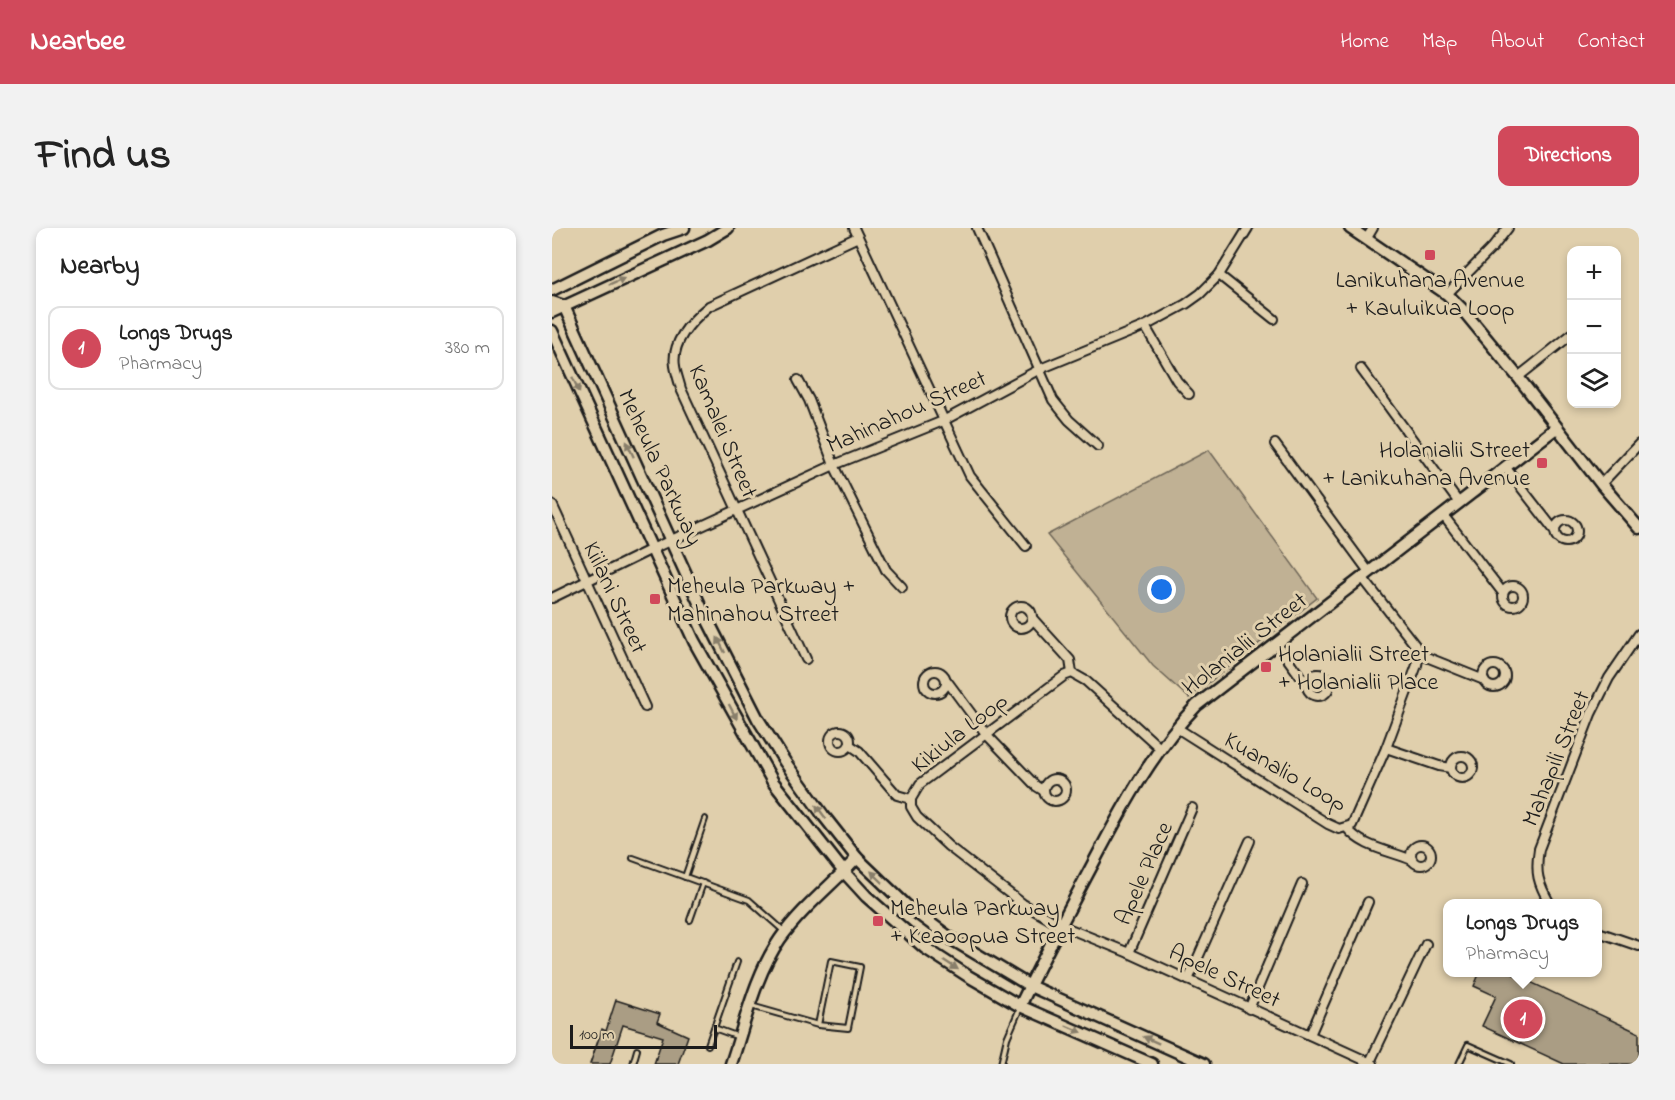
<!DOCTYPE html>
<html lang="en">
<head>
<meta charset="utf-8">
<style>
	:root { --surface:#fff; --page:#f2f2f2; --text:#222; --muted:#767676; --line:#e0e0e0; --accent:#d1495b }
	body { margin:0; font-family:"Indie Flower",sans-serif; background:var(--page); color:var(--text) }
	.controls { position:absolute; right:18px; top:18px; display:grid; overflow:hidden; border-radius:12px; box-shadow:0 3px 9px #0003 }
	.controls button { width:54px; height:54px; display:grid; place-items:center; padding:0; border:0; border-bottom:2px solid var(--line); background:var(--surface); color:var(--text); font:30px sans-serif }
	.scale { position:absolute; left:18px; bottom:15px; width:147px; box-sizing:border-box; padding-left:6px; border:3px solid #1c1c1c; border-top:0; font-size:16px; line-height:21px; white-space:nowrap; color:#1c1c1c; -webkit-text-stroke:4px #e0cfac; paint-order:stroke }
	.you { position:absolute; left:610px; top:362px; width:21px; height:21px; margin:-15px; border:4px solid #fff; border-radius:50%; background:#1a73e8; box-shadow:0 0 0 9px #1a73e833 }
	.badge { display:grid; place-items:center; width:39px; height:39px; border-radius:50%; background:var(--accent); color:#fff; font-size:20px; font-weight:700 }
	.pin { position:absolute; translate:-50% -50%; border:3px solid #fff; box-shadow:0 2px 6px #0006 }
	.popup { position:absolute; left:891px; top:671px; width:159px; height:78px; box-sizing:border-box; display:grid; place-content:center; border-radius:12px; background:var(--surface); filter:drop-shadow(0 2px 4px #0005); font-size:20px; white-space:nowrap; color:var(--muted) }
	.popup b { font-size:22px; color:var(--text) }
	.popup::after { content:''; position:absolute; left:50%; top:100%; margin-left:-12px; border:12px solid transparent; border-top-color:var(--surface) }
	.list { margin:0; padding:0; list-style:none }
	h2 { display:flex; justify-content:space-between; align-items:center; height:78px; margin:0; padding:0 24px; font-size:26px }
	h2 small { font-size:20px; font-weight:400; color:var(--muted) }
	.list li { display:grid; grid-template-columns:39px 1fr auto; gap:18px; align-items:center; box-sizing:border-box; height:84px; margin:0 12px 12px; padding:0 12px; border:2px solid var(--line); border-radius:12px }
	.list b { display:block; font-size:22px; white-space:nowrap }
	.list p { margin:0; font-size:20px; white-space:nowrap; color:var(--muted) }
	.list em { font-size:20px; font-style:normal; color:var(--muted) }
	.icon { flex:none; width:33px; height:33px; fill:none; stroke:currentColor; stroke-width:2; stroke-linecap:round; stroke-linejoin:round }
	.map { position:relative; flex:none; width:1087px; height:836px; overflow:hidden; border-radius:12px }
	header { display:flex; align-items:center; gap:36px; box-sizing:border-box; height:84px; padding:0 30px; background:var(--accent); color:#fff }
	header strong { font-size:28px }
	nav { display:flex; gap:33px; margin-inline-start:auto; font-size:21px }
	.intro { display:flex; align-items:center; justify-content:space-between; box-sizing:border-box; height:144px; padding:0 36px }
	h1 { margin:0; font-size:42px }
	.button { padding:15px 27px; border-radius:12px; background:var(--accent); color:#fff; font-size:21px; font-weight:700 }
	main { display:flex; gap:36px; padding:0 36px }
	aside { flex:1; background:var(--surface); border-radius:12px; box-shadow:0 3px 9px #0003 }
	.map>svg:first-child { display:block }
	.green { fill:#c0b194; stroke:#6e6658; stroke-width:1.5 }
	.building { fill:#aa9d84; stroke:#1c1c1c; stroke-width:1.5 }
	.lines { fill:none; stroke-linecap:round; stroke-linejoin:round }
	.service-casing { stroke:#1c1c1c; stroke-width:8 }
	.minor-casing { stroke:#1c1c1c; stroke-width:12 }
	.tertiary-casing { stroke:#1c1c1c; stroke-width:15 }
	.service { stroke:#e0cfac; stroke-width:4 }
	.minor { stroke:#e0cfac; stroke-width:8 }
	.tertiary { stroke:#e0cfac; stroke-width:10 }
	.oneway { fill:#887e6b }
	.poi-dot { fill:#d1495b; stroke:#e0cfac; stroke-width:2 }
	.labels { text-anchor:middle; stroke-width:6; stroke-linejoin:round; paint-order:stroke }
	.poi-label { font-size:24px; fill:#1c1c1c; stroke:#e0cfac; text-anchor:start }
	.street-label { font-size:24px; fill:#1c1c1c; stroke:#e0cfac }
</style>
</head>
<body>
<header>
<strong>Nearbee</strong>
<nav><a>Home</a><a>Map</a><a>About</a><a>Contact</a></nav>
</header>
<div class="intro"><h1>Find us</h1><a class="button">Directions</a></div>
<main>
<aside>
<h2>Nearby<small></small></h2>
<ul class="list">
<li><span class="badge">1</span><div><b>Longs Drugs</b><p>Pharmacy</p></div><em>380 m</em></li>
</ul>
</aside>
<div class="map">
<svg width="1087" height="836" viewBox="0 0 1087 836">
	<rect width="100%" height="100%" fill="#e0cfac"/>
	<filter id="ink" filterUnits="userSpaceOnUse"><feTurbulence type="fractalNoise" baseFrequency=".0167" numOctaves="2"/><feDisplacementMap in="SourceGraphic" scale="12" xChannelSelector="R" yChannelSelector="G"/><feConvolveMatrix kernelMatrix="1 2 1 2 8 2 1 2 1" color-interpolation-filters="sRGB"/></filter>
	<g filter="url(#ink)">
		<polygon class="green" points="657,222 765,370 637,470 601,438 495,307"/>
		<g class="building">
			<polygon points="928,744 957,744 1087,805 1087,836 1012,836 930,798 944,768 922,758"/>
			<polygon points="64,772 108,786 105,794 136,808 126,836 102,836 111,809 71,797 58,836 38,836 50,801 54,803"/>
		</g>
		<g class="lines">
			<g class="service-casing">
				<g id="service">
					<polyline points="81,630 197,672 233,704"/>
					<polyline points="133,649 153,591"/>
					<polyline points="138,692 151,655"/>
					<polyline points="199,778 266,797 296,800 308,739 279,733 266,797"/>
					<polyline points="162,800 187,809"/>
					<polyline points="156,817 185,734"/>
					<polyline points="81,836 85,822"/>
					<polyline points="449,836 455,810 468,780"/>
					<polyline points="907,836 916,817 959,836"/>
				</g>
			</g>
			<g class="minor-casing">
				<g id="minor">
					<polyline points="302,0 418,248 474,318"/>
					<polyline points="425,0 501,172 517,192 546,218"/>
					<polyline points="815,10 821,0"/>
					<polyline points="667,47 722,91"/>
					<polyline points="895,66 941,19 956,0"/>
					<polyline points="593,98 625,153 637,166"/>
					<polyline points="809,141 907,275"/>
					<polyline points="966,149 1020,106"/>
					<polyline points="246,152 257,172 282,237 334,342 350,359"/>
					<polyline points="723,216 817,344"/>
					<polyline points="954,240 1003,303"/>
					<polyline points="1049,256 1087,216"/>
					<polyline points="0,276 93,479"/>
					<polyline points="891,287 951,365"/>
					<circle cx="1014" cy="303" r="11"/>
					<circle cx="961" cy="368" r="10"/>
					<polyline points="0,370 100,321 282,237 391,193 488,141 593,98 634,76 648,66 667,47 696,0"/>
					<circle cx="469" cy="389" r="11"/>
					<polyline points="480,390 518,432 520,445"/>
					<polyline points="724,415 748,448 756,454"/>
					<polyline points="867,426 932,452"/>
					<path d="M254,431L129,161C127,153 124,145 123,138C119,114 140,92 157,78L306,9"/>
					<circle cx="942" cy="448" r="11"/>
					<circle cx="383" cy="454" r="11"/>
					<circle cx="766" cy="457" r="11"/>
					<polyline points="395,453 435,507 484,558 492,563"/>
					<polyline points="625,500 776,596 787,601 800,597 834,520 865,437 867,426 863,417 810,349"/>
					<circle cx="288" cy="513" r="10"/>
					<polyline points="298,517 307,523 345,567 359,571"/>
					<polyline points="834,520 887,538 899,540"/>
					<polyline points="609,521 534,453 520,445 512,448 368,556 359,571 359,579 365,589 396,618 471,676 508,697 577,725 821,836"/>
					<circle cx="910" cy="539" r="11"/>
					<circle cx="503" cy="562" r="11"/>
					<path d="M795,600C809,619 839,623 860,632"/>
					<circle cx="869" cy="627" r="10"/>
					<path d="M998,676C986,655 983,645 987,621L1039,486L1057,450L1087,406"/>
					<polyline points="1046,704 1087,718"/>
					<polyline points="577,725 640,580"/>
					<polyline points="636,752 698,613"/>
					<polyline points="697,781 750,656"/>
					<polyline points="758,807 816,674"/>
					<polyline points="818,834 874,716"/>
				</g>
			</g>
			<g class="tertiary-casing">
				<g id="tertiary">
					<polyline points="798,0 895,66 910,81 966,149 1049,256 1087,300"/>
					<polyline points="0,62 111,7 132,0"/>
					<polyline points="0,74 12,78 149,379 206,491 233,534 271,587 305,630 354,677 401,712 478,758 652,836"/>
					<polyline points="0,84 156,12 176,0"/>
					<polyline points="0,103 142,413 221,554 292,644 314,668 373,720 416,748 468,778 600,836"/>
					<path d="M468,778C492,728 518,679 544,630C572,577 602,521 645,477L1004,200"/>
					<path d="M179,836C193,795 203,747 228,711C250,680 280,657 305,630"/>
				</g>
			</g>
			<use href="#service" class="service"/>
			<use href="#minor" class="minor"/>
			<use href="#tertiary" class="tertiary"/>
		</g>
		<defs><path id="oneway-solid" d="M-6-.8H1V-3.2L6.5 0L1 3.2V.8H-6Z" transform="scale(1.5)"/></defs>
		<g class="oneway">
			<use href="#oneway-solid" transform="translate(65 53) rotate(-24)"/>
			<use href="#oneway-solid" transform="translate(24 157) rotate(65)"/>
			<use href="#oneway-solid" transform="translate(78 221) rotate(-115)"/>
			<use href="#oneway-solid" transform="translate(169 417) rotate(-117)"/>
			<use href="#oneway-solid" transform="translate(181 484) rotate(62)"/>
			<use href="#oneway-solid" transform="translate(269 584) rotate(-127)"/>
			<use href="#oneway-solid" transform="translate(325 649) rotate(-136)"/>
			<use href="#oneway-solid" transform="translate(399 737) rotate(33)"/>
			<use href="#oneway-solid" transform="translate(522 801) rotate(23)"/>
			<use href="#oneway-solid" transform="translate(599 812) rotate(-156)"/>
		</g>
	</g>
	<g class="poi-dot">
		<rect x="872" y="21" width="12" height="12" rx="3"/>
		<rect x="984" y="229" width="12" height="12" rx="3"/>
		<rect x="97" y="365" width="12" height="12" rx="3"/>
		<rect x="708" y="433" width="12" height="12" rx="3"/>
		<rect x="320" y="687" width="12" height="12" rx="3"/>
	</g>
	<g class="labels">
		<g class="poi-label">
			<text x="878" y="59" text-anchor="middle">Lanikuhana Avenue<tspan x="878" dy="28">+ Kauluikua Loop</tspan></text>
			<text x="978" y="229" text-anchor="end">Holanialii Street<tspan x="978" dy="28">+ Lanikuhana Avenue</tspan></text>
			<text x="115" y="365">Meheula Parkway +<tspan x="115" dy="28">Mahinahou Street</tspan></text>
			<text x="726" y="433">Holanialii Street<tspan x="726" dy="28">+ Holanialii Place</tspan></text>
			<text x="338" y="687">Meheula Parkway<tspan x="338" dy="28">+ Keaoopua Street</tspan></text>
		</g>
		<g class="street-label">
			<text transform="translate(354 183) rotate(-24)" y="8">Mahinahou Street</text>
			<text transform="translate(172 203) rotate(67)" y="8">Kamalei Street</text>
			<text transform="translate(109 239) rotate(65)" y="8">Meheula Parkway</text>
			<text transform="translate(64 369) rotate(65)" y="8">Kiilani Street</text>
			<text transform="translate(692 415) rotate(-38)" y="8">Holanialii Street</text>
			<text transform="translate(407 504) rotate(-38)" y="8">Kikiula Loop</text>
			<text transform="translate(1003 530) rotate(-68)" y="8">Mahapili Street</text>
			<text transform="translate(734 543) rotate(30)" y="8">Kuanalio Loop</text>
			<text transform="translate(591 645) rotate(-66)" y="8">Apele Place</text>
			<text transform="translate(673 747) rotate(25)" y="8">Apele Street</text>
		</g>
	</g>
</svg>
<div class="controls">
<button>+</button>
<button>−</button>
<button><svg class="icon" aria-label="layers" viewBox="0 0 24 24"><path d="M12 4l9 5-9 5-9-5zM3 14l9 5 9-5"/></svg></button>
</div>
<div class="scale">100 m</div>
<div class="you"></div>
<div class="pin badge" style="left:971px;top:791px">1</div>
<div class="popup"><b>Longs Drugs</b>Pharmacy</div>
</div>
</main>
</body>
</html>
